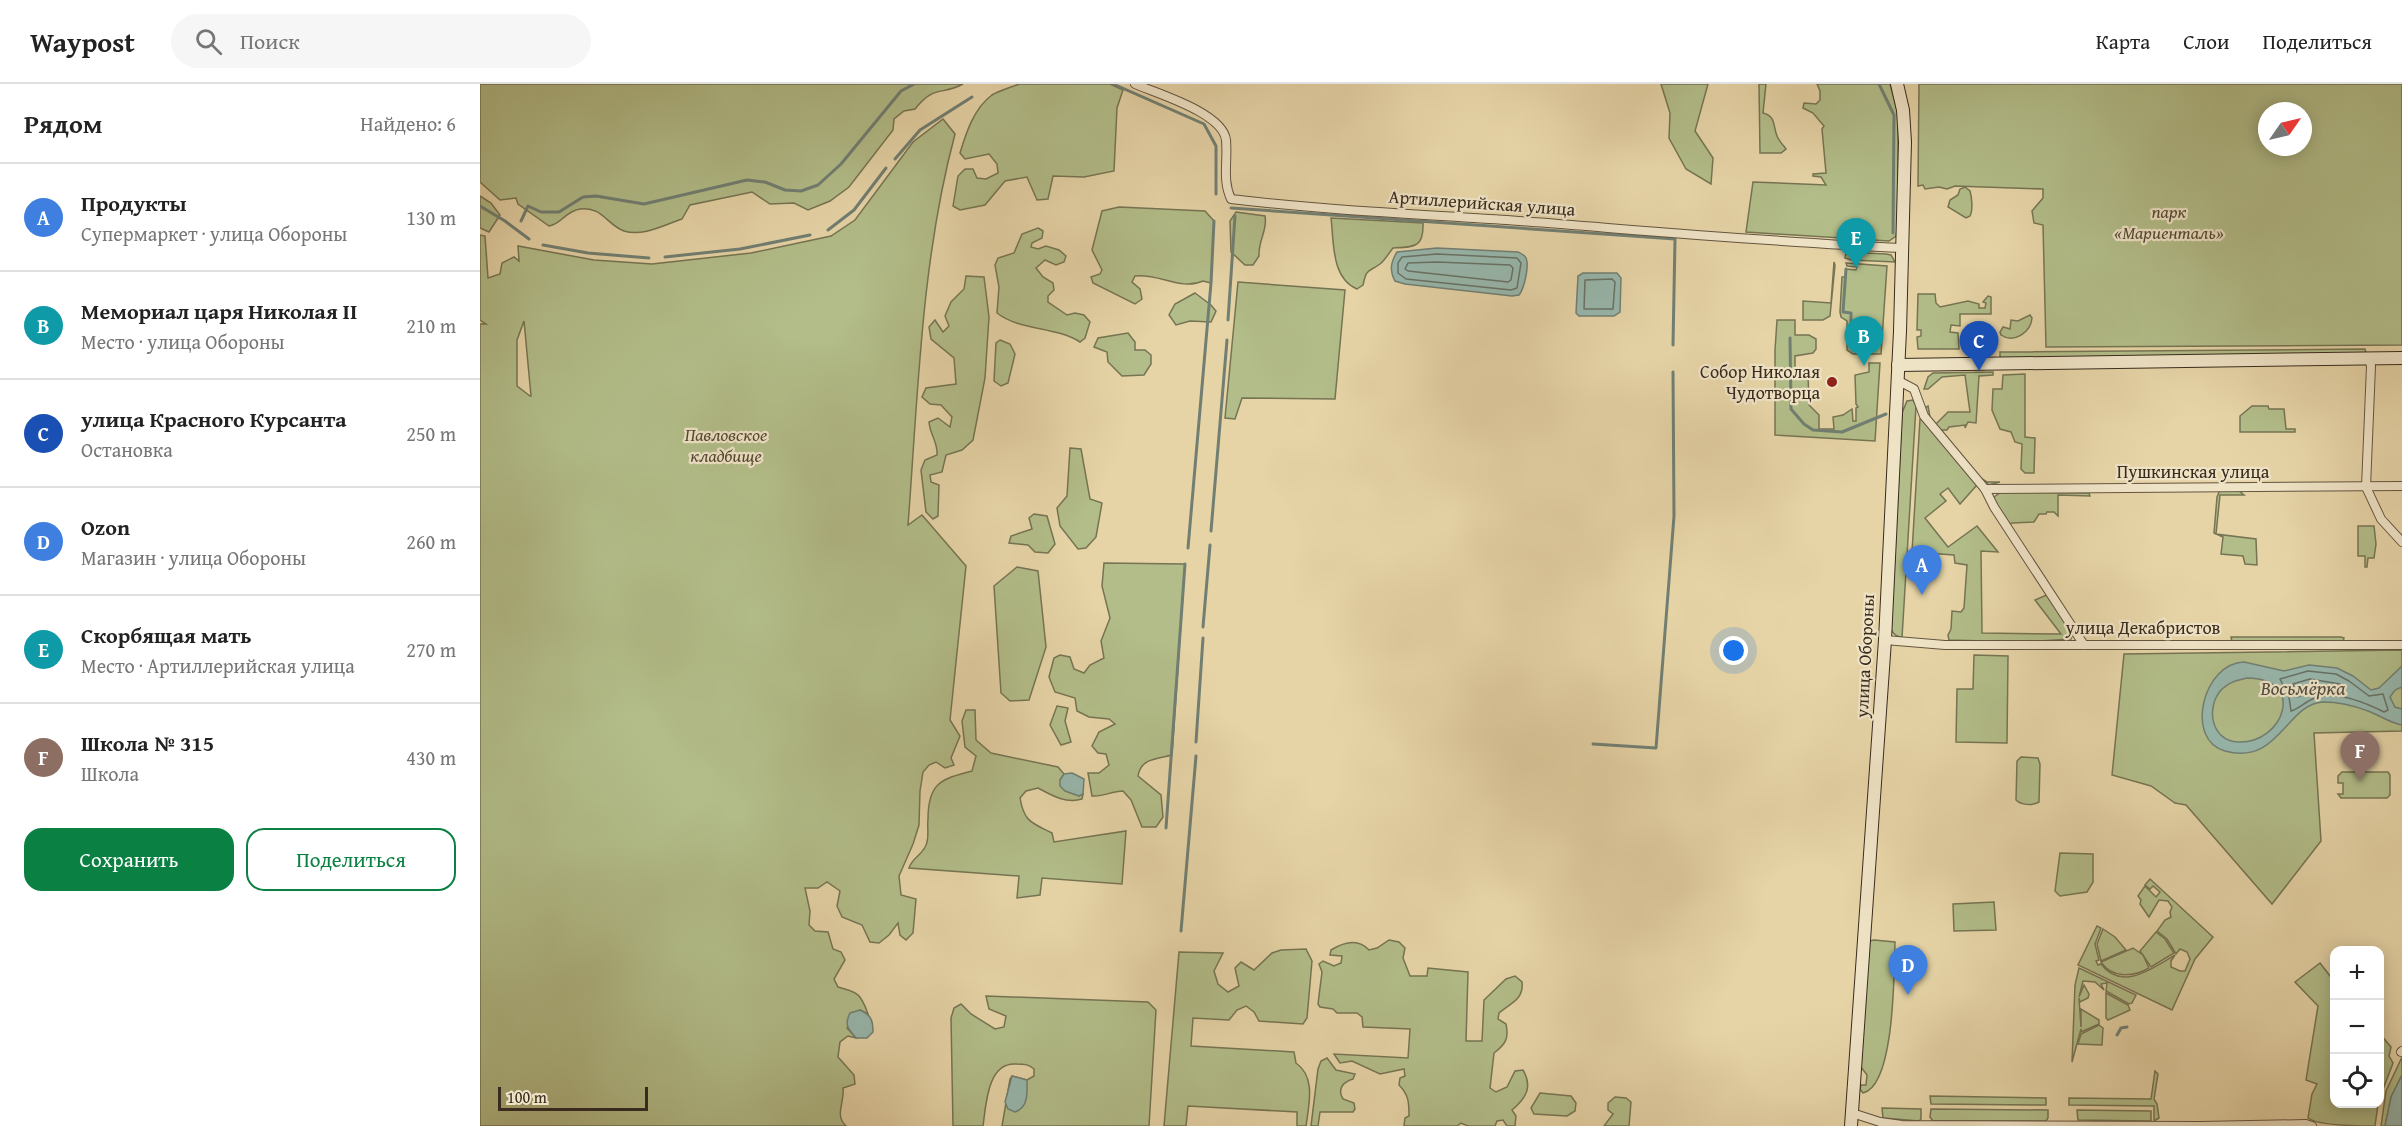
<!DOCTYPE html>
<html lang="ru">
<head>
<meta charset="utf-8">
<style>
	:root { --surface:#fff; --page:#f6f6f6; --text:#222; --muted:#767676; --line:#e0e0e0; --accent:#0b8043 }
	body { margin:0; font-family:"Gentium Book Plus",serif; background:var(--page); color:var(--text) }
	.controls { position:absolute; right:18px; bottom:18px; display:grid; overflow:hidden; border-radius:12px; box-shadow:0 3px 15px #0003 }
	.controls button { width:54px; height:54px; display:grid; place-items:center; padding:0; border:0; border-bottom:2px solid var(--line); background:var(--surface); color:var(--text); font:30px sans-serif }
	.compass { position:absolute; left:1778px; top:18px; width:54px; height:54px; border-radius:50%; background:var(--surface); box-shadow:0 3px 15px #0003; rotate:56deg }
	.scale { position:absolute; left:18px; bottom:15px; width:150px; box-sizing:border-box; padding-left:6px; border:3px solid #392b1d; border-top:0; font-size:16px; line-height:21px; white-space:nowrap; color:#392b1d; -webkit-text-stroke:4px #efe3c6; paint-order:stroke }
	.you { position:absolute; left:1254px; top:567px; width:21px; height:21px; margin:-15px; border:4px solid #fff; border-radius:50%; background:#1a73e8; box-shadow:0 0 0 9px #1a73e833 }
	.badge { display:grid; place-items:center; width:39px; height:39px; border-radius:50%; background:var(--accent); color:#fff; font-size:20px; font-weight:700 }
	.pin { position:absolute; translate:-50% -50px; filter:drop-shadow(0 2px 3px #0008) }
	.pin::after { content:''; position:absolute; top:32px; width:21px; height:18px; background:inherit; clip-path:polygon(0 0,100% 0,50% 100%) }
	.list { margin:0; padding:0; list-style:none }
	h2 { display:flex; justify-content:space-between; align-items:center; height:78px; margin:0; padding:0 24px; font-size:26px }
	h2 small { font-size:20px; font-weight:400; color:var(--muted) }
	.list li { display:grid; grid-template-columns:39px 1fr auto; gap:18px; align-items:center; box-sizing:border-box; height:108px; padding:0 24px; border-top:2px solid var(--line) }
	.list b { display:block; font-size:22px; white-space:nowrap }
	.list p { margin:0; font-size:20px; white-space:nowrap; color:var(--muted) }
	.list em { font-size:20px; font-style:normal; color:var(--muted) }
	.actions { display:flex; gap:12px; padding:18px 24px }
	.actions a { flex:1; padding:14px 0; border:2px solid var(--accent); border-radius:18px; text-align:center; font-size:21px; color:var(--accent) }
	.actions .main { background:var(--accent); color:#fff }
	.icon { flex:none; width:33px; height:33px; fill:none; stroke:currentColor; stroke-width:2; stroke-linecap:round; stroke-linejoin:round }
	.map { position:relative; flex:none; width:1922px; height:1042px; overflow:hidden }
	header { display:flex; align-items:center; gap:36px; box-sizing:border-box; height:84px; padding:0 30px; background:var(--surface); border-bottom:2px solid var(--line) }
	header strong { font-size:28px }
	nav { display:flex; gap:33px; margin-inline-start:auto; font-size:21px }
	.search { width:420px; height:54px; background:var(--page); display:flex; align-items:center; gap:15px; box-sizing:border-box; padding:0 21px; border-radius:33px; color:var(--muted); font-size:22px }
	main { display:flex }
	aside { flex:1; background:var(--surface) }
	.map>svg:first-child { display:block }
	.green { fill:#b2bd89; stroke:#767453; stroke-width:1.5; fill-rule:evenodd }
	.water { fill:#97b7ad; stroke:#717f73; stroke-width:1.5; fill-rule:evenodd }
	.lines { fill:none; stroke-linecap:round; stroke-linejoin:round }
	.shore { stroke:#687165; stroke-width:1.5 }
	.stream { stroke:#717f73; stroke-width:3 }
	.street-casing { stroke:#645540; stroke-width:10 }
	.secondary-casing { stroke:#392b1d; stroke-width:14 }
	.street { stroke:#efe3c6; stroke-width:8 }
	.secondary { stroke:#efe3c6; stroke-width:12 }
	.poi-dot { fill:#8f2418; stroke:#efe3c6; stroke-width:2 }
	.labels { text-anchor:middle; stroke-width:4.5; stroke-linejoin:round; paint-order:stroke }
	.street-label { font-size:18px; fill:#392b1d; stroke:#efe3c6 }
	.park-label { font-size:18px; font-style:italic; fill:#514833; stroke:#efe3c6 }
	.poi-label { font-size:18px; fill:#392b1d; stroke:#efe3c6; text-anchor:end }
	.water-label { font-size:20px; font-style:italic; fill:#504e41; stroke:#efe3c6 }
</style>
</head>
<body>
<header>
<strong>Waypost</strong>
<div class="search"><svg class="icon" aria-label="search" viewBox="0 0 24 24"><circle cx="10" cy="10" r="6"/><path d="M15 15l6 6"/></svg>Поиск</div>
<nav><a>Карта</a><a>Слои</a><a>Поделиться</a></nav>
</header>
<main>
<aside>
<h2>Рядом<small>Найдено: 6</small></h2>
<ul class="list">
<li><span class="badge" style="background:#3f7fe0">A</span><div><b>Продукты</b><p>Супермаркет · улица Обороны</p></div><em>130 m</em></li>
<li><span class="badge" style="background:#0f9aa8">B</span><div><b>Мемориал царя Николая II</b><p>Место · улица Обороны</p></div><em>210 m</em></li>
<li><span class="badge" style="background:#1a4fb4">C</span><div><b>улица Красного Курсанта</b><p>Остановка</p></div><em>250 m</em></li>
<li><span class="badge" style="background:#3f7fe0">D</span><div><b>Ozon</b><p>Магазин · улица Обороны</p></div><em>260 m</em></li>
<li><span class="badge" style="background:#0f9aa8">E</span><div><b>Скорбящая мать</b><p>Место · Артиллерийская улица</p></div><em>270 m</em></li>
<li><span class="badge" style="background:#8d6e63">F</span><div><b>Школа № 315</b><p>Школа</p></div><em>430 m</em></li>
</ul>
<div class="actions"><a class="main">Сохранить</a><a>Поделиться</a></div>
</aside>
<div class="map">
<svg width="1922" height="1042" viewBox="0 0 1922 1042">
	<rect width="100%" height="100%" fill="#e6d4a7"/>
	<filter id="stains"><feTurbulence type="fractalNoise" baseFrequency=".00333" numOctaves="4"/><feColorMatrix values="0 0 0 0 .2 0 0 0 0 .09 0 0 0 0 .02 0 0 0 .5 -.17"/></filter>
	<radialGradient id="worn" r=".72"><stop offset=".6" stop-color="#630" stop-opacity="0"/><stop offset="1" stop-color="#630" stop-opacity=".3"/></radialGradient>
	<g class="green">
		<path d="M0,0H483C461,12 455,0 435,25L424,27L414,35L413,46L369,103L350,117L328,126L314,119L290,120L272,108L210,121L202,135C184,141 163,153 144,147C127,141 122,122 100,125C84,128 83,139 69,142L38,120L36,114L20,116L0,98Z"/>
		<path d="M539,0H630L643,6L637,24L634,87L604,93L573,92L568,115L557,116L547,93L525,97L505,121L480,126L473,122L478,92L485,85H493L497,94L506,95L518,89L517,80L509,70L485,75L480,69C486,49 494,24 512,11C520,6 530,4 539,0Z"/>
		<polygon points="1181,0 1228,0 1215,47 1233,74 1231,100 1206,85 1189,54 1190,29"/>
		<path d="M1279,0H1286L1283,29C1296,32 1293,42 1297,52C1299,57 1303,61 1306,65L1301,69H1280Z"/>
		<polygon points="1337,0 1410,0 1418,30 1418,143 1416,152 1409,157 1266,148 1273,98 1346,101 1341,93 1333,92 1333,90 1346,89 1342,45 1344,42 1333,29 1323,24 1324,19 1336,20 1340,16 1340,7"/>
		<path d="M1439,0H1922V261L1566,263L1563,141L1554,139L1552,127L1563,114V105L1475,102L1467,105L1459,103L1445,105L1443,101L1438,102ZM1787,27H1823V63H1787Z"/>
		<path d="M463,35L475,50C441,177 438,311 428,441L442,431L486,482L470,636L480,652L471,674L474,681L465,684L456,678L449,681L443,688L440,707L439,741L433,760L419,792L421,811L436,815L433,849L426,856L420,851L418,839L409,851L399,859L390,858L382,841L362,833L357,822L360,807L347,798L338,804H325L330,827L329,841L335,847L348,848L353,865L361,868L365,876L354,895L358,903C378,908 381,910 388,930L380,926L367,944L376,954L368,952L360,958L358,973L374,991L375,1000L363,1004C365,1018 354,1031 366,1042H0V240H6L0,236V151L5,152L8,194L20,190L22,179L34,173L39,177L38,162L114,176L172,180L271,169L351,152L375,136L433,58ZM44,237L51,312H50L37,302V256Z"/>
		<path d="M1485,103L1490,107C1492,114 1493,126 1490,132L1486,134L1468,123L1470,116L1478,111L1480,105Z"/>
		<polygon points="0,112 11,119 20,131 9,148 0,144"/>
		<path d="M639,123L725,127L734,137L731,199L723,197C701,207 679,189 655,192L652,198L660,205L662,215L655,220L613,199L611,193L620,190L622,186L612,166L622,127Z"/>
		<path d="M756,128L785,132C788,146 778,156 779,172L773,181H765L751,168L750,137Z"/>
		<path d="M851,134L943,139C944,164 934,163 913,164C909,169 905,176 900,180C888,189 887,183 883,201L877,205C851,194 854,158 851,134Z"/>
		<path d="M558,144L563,147L562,154L552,159L551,163L558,165L566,162L579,166L586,172L584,178L576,181L565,176L556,184L563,193L573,199L574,206L568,212V218L587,231L595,229L604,231L610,238L605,254L600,258C575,242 540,247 517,229L519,203L515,181L518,174L534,169L542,150Z"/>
		<polygon points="1366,168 1406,170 1411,171 1415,178 1371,176 1365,174"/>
		<polygon points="1354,178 1355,181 1350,232 1343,236 1323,236 1323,217 1351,219"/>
		<polygon points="1366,179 1407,182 1401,270 1373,270 1367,266 1367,237 1361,233 1360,228 1362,193 1366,193 1366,185 1376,186 1377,183 1367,182"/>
		<path d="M486,192L504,193L509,233L505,294L493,356L482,366L466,371L462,388L450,391L451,398L459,401L458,432L453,435L446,428L441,386L445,376L457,371C458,358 450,351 449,338L458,334L470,343L472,333L461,321L450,320L442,313L446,304L476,300L474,274L451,255L449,243L455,236L463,248L469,242L465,232L471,218L484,205Z"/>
		<polygon points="758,198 865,206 855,315 762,314 755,335 745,334"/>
		<polygon points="715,209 731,221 736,227 731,238 710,237 696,241 689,231 695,220"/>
		<polygon points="1438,210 1455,210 1456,219 1460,223 1488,217 1499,220 1499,224 1505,224 1506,219 1503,218 1508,212 1511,213 1511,230 1480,230 1480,242 1471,241 1470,248 1478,249 1479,265 1438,265 1437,253 1441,252 1441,246 1437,246"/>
		<path d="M1550,231L1552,234C1551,248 1534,260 1521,251L1520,248L1523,243L1530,245L1531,236L1538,237Z"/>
		<polygon points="1297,236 1315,236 1315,251 1329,251 1336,255 1336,265 1333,269 1315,272 1315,288 1328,288 1329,321 1339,331 1339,345 1354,345 1353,333 1363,331 1372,325 1373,337 1376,337 1376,324 1378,323 1376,320 1375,291 1389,288 1389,279 1400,279 1395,357 1295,351 1295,266"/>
		<polygon points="648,249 655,258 655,266 665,266 671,271 671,280 664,291 642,292 628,278 627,268 614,263 618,254"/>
		<polygon points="520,256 530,260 535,270 528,299 521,302 514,297 516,259"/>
		<polygon points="1885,265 1886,269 1520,274 1520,268"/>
		<polygon points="1513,288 1513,291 1499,292 1496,339 1488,338 1485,344 1485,341 1469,343 1467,346 1461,346 1499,393 1507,398 1520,398 1509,401 1498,394 1448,333 1445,324 1448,322 1450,333 1456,340 1468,328 1490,328 1485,291 1462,293 1448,305 1444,305 1448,293 1453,289"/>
		<polygon points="1545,290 1545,353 1555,354 1554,389 1545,389 1541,385 1542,360 1535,358 1531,348 1520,345 1512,326 1513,305 1522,305 1523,291"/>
		<path d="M1433,316L1436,322L1422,554C1419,552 1414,553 1411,545L1422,329L1427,317Z"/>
		<polygon points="1772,322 1788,322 1789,325 1804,325 1806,345 1815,345 1815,348 1760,348 1760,332"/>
		<polygon points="1442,334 1497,401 1480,420 1468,404 1460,410 1466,417 1445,434 1468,463 1497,442 1518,468 1501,467 1502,549 1581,550 1555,516 1569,510 1593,549 1591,555 1544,558 1469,556 1468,551 1471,545 1472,527 1481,528 1484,524 1487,481 1475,479 1474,471 1432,468 1440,335"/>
		<polygon points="590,364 601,365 610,415 622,419 616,453 606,464 598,465 580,442 577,424 587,412"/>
		<polygon points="1740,406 1758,406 1764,411 1740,411 1736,450 1776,455 1777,481 1765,480 1763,472 1741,470 1743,453 1734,449 1737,413"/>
		<polygon points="1521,408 1609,409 1610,412 1578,411 1578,432 1574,428 1567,428 1566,430 1559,430 1554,438 1532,439 1528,441 1515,421 1514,413"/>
		<polygon points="554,430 567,432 575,460 568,469 555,468 548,461 529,459 531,452 552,445 549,434"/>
		<polygon points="1878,442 1894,442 1896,460 1894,474 1888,474 1887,483 1885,483 1885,472 1878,472"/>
		<path d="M624,479L705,480L692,671C677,675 661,674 658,692L681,711L683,733L676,743H662L651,716L643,707C631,707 624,713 612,712L608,689H619L629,681L626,670L618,669L612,662L619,648L635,640L629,635L609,633L597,627L595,614L575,608L569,593L574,574L580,571L590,573L594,585L604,589L610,581L624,574L621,557L630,534L622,502Z"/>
		<polygon points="537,483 558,487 566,563 549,616 530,617 521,609 514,502"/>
		<polygon points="1751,553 1861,553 1864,554 1863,558 1752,558"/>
		<polygon points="1922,566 1922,647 1834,649 1841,757 1792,820 1706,721 1695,719 1671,702 1632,691 1644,570"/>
		<polygon points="1494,571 1528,572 1527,659 1476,658 1477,605 1493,605"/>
		<polygon points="577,622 588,624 585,637 591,658 581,661 570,641"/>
		<path d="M486,626H495L496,656L511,669L578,683L584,690L580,696L586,707L599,712L603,710L602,715C586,720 571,711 558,704L546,707L540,714C544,738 552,739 572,749L574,758L646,747L642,800L562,794L560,811L537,814L539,792L429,784C432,773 445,770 447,758C449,751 447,742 448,735C448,699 461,695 492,687L496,672L485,663L482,637Z"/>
		<path d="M1541,673L1558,674L1560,680L1559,718C1552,722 1541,721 1536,716L1537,677Z"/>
		<polygon points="1862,688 1908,688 1910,691 1910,711 1907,714 1861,714 1858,710 1863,710 1863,699 1858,699 1858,692"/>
		<polygon points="1580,769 1613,770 1613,798 1607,808 1580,812 1575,807"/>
		<path d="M1670,795L1733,853L1715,875L1692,926L1598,881L1617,842L1621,844L1615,860L1619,876L1616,877L1618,881L1621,880C1642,908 1673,884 1695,871L1691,877V883L1700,887H1705L1710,875L1707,868L1700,865L1696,870L1687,855L1677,847L1685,836L1691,833L1690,828L1692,823L1688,817L1679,816L1669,833L1660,820L1661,816L1658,812L1665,802L1676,813L1680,808L1673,802L1670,805L1665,801Z"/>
		<polygon points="1514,818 1516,846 1474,847 1473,820"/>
		<polygon points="1623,845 1635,853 1646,866 1621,877 1617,860"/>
		<polygon points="1676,848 1685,855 1694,869 1671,883 1660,867"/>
		<path d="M909,856L919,858L925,864L923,874L930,892H947L948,884L988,888L986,957H1002L1004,916L1026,895L1035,892L1042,898C1044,916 1030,919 1019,929L1018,935L1026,940C1029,954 1026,960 1014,969L1010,1004L1016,1008L1027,1003L1035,987L1043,986C1053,1003 1046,1014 1032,1026L1036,1032L1035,1042H1027L1023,1036L1017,1037L1015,1042H988L981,1039L977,1042H924L925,1034L929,1032C929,1019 929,1011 919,1001L920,994L925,992L924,985L900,990L872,977L860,979L854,970L928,974L930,945L883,943L882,933L877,929H857L853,925L840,923L838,920L842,888L839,880L843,877L854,882L861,879L862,872L850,871L851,866C864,858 878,854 889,866L897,864Z"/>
		<path d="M1394,856L1415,858C1414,887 1415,1002 1383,1009L1380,1005L1381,1001H1386L1387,991L1381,983L1388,860L1390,857Z"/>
		<path d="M1653,864L1663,871L1669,884C1654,893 1632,895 1621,878Z"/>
		<path d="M826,865L832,877L827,934L823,940L779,937L774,928L766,922L757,926L749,936L713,934L711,962L814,968L816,979C836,993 829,1020 826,1042H817V1028L708,1022L706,1042H684L699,868L743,869L734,887L738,900L748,908L759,902L755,884L761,878L774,886L792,869L801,866Z"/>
		<path d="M1840,879L1854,897V1020H1898L1895,1042C1878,1042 1838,1042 1828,1034L1832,1010L1837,1000L1826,996L1838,922L1815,898Z"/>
		<polygon points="1599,884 1656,911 1652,919 1649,920 1626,907 1627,899 1621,900 1624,906 1615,898 1603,897 1599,913 1604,901 1609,910 1608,914 1600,918 1599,914 1601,943 1601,925 1619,936 1619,940 1601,948 1601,945 1592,978 1595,901"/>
		<polygon points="1626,909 1648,921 1650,926 1628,936 1626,934"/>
		<path d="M506,912L668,918L676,926L669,1042H522L530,995L532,992L547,996L554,992V985C548,980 544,980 536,980C507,978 506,1022 503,1042H473L471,934L474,924L481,920L491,930L515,945L524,943L526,932L509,925Z"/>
		<polygon points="1619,941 1623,944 1622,961 1598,960 1601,950"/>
		<polygon points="1900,950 1911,963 1909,972 1913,979 1900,1013"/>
		<polygon points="1922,973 1922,991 1911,1013 1905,1042 1901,1042 1906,1007"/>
		<path d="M847,974L856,986L875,990L873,995C863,998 857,1005 863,1015L874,1019L875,1025L873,1028H840L838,1042H831L838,985L841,977Z"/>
		<polygon points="1675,987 1678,990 1674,1015 1677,1020 1679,1034 1674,1037 1674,1022 1589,1021 1589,1014 1671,1015"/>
		<polygon points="1060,1009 1091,1012 1096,1019 1095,1027 1087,1032 1054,1030 1051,1024"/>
		<polygon points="1450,1012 1566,1014 1566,1021 1451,1020"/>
		<polygon points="1135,1013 1146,1014 1151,1018 1149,1042 1124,1042 1133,1030 1128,1026 1128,1019"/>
		<polygon points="1402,1024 1441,1025 1441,1035 1439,1037 1403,1034"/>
		<polygon points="1451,1025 1568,1026 1568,1034 1566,1037 1453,1037 1450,1033"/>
		<polygon points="1597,1026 1671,1027 1671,1037 1598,1036"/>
	</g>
	<g class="water">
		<path d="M957,164L1038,168C1042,170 1047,172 1047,178C1048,186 1044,205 1039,211L1032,212L925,200L915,197C909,186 911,178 917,168Z"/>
		<polygon points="1103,189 1137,189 1141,194 1140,228 1134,232 1099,232 1096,229 1098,192"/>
		<path d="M1764,578L1804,587L1829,581L1857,584L1873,592L1891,606L1899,604L1922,582V603L1915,606L1910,613L1915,623L1922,625V641C1910,639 1899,631 1888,627C1875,622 1857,618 1843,618C1806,620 1799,682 1745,667C1704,656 1723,579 1764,578ZM1767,594C1827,594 1804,660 1758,658C1731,657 1725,623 1742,605C1749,598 1758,596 1767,594Z"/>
		<polygon points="592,689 604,695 603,710 599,712 585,707 580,702 580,696 584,690"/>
		<path d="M380,926C391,931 393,936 393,948L387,954H376C368,945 364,941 370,929Z"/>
		<polygon points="1922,991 1922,1042 1905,1042 1911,1013"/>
		<path d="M532,992L547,996C547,1008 549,1023 535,1028L528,1025L525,1018Z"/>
	</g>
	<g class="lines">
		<g class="shore">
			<polygon points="957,170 1037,174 1041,179 1037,204 1031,206 926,195 918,189 918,179 922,173"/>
			<polygon points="957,178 1030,181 1033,184 1031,196 1028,198 928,187 925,185 928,179"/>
			<polygon points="1132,195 1135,198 1133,225 1104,225 1105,196"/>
			<path d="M1828,587L1856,590L1869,597L1889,612L1903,610L1908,626L1904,628C1886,619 1856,606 1835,614C1826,617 1819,625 1811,627L1809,613L1800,595Z"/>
			<polygon points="1830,595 1860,600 1861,604 1858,606 1838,605 1817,613 1813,600"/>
		</g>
		<g class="stream">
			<polyline points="633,0 724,40 736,62 736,110"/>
			<polyline points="1399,0 1414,31 1413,149"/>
			<polyline points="415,75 440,46 492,13"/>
			<polyline points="0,122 25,137 49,155"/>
			<polyline points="751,124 1195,155 1193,261"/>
			<polyline points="41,137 48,122 61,128 79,128 103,113 116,112 164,120 267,96 285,98 305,106 321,107 338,101 361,80 421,7 434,0"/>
			<polyline points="348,146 374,126 406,84"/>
			<polyline points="63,161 108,169 169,174"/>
			<polyline points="185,173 260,165 330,151"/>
			<polyline points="1366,185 1363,228 1371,229 1371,254"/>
			<polyline points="748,236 755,132"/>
			<polyline points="1310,254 1311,325 1324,340 1333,346 1362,348 1406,330"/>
			<polyline points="731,447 747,256"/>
			<polyline points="708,464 731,199 734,137"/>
			<polyline points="723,543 730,461"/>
			<polyline points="716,658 723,554"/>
			<polyline points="1113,660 1176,664 1194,432 1193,288"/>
			<polyline points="686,744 705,480"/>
			<polyline points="701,847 716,672"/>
			<polyline points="1637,951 1641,944 1647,943"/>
		</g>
		<g class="street-casing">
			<g id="street">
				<path d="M655,0C678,10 743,29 746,56C748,77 742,96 751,115C843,126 935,130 1027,136C1159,146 1290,158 1422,164"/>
				<polyline points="1889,274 1891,282 1886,403 1901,435 1922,458"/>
				<polyline points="1417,296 1434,305 1444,332 1505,405 1514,423 1604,561"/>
				<polyline points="1505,405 1922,402"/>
				<polyline points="1405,556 1465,561 1922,561"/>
				<polyline points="1921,968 1922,967"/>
				<polyline points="1372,1029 1400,1038 1422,1041 1721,1042 1826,1040 1832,1042"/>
			</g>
		</g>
		<g class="secondary-casing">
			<g id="secondary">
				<polyline points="1418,281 1922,274"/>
				<polyline points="1371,1042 1405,556 1420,247 1425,58 1423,26 1417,0"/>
			</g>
		</g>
		<use href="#street" class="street"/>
		<use href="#secondary" class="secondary"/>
	</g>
	<circle class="poi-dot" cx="1352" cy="298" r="6"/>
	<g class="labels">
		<g class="street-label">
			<text transform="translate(1002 119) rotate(4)" y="6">Артиллерийская улица</text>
			<text x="1713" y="394">Пушкинская улица</text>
			<text x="1663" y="550">улица Декабристов</text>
			<text transform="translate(1385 572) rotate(-87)" y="6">улица Обороны</text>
		</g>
		<g class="park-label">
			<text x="1689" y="134">парк<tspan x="1689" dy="21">«Мариенталь»</tspan></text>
			<text x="246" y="357">Павловское<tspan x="246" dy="21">кладбище</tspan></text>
		</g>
		<g class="poi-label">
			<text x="1340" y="294">Собор Николая<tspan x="1340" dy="21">Чудотворца</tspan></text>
		</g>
		<g class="water-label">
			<text x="1823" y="611">Восьмёрка</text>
		</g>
	</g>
	<rect width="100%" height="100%" filter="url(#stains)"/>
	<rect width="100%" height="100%" fill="url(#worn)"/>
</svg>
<div class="controls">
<button>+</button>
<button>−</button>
<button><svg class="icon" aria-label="locate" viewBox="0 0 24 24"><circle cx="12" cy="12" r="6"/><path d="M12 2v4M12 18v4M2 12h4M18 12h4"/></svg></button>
</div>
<svg class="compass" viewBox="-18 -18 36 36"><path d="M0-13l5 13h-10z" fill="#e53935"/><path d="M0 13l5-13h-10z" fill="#767676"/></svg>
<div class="scale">100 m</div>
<div class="you"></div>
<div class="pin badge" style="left:1442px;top:511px;background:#3f7fe0">A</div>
<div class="pin badge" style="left:1384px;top:282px;background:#0f9aa8">B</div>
<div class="pin badge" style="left:1499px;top:287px;background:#1a4fb4">C</div>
<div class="pin badge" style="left:1428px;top:911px;background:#3f7fe0">D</div>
<div class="pin badge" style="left:1376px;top:184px;background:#0f9aa8">E</div>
<div class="pin badge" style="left:1880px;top:697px;background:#8d6e63">F</div>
</div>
</main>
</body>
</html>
